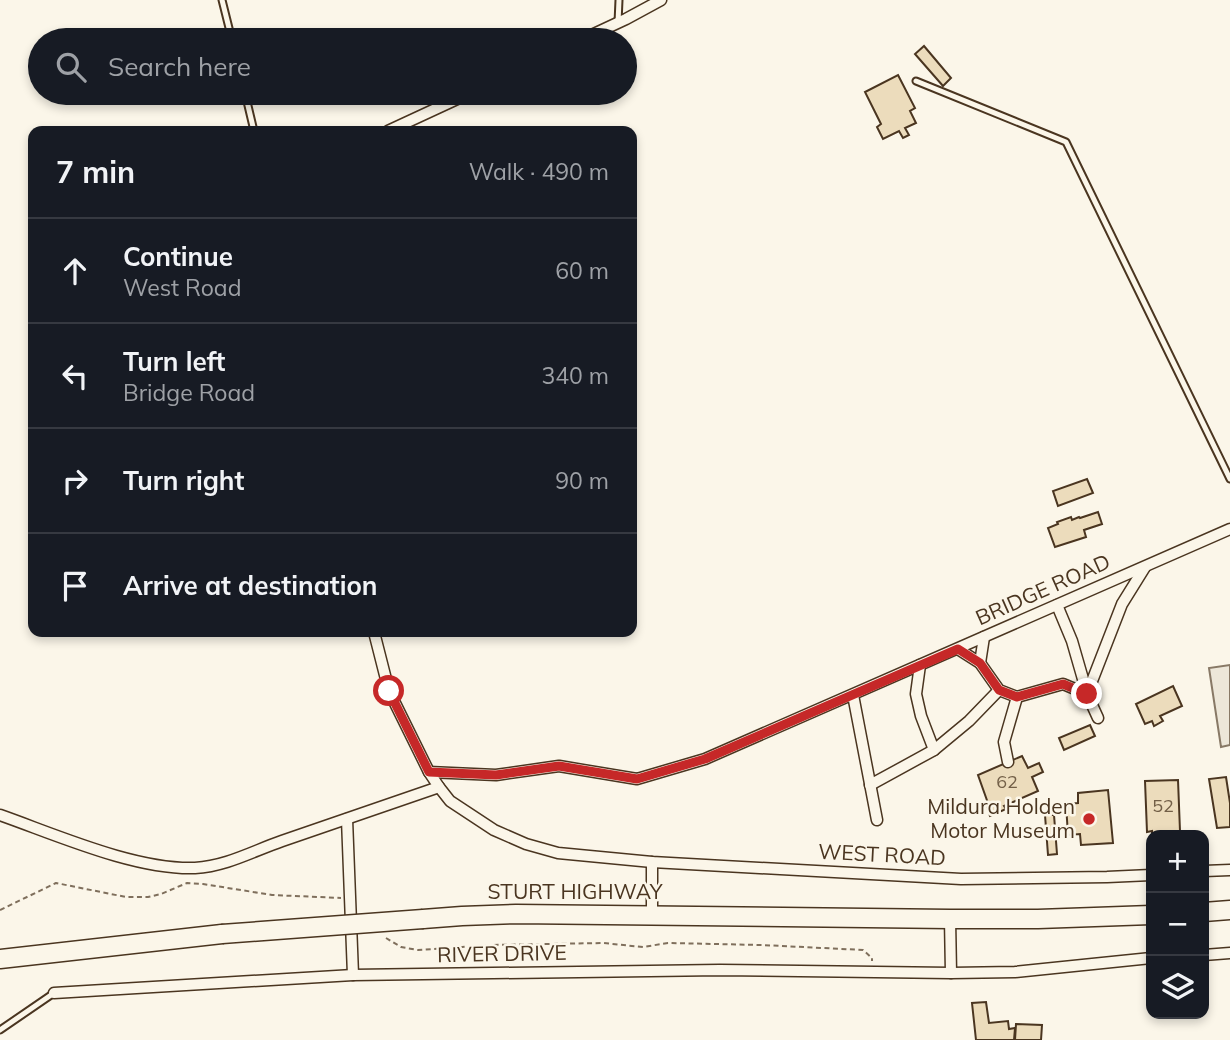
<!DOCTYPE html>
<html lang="en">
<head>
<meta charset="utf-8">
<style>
	:root { --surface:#171b24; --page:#242831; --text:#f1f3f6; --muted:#9ea1a6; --line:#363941 }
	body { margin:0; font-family:Mulish,sans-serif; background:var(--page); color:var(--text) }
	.controls { position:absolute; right:21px; bottom:21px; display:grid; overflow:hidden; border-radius:14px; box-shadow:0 4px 10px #0003 }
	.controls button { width:63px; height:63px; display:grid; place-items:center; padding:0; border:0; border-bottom:2px solid var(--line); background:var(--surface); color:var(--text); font:35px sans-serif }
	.stop { position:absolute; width:21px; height:21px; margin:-16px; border:5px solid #c62828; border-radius:50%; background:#fff }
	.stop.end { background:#c62828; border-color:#fff; box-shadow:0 2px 7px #0008 }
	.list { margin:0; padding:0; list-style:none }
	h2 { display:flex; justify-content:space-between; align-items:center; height:91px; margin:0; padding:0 28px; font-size:30px }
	h2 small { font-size:23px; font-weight:400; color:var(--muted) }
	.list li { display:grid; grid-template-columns:46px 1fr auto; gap:21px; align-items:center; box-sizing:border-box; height:105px; padding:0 28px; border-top:2px solid var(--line) }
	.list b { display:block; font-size:26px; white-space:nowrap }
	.list p { margin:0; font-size:23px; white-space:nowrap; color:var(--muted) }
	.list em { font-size:23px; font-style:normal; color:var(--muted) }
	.icon { flex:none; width:38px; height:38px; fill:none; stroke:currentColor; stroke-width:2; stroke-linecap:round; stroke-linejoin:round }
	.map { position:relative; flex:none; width:1230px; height:1040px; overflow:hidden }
	.search { position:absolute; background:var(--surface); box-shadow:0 4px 10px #0003; left:28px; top:28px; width:609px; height:77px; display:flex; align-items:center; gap:18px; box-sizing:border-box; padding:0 24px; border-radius:38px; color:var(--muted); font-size:26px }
	.panel { position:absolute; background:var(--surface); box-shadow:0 4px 10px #0003; left:28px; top:126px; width:609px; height:511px; border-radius:14px }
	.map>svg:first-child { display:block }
	.parking { fill:#ede7d9; stroke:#887966; stroke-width:2 }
	.building { fill:#ecdcbc; stroke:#4a3520; stroke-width:2 }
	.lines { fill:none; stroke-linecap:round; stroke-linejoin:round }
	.lane-casing { stroke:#4a3520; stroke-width:9 }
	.street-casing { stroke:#4a3520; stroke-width:13 }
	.highway-casing { stroke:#4a3520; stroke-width:21 }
	.path { stroke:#7f6f5c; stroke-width:2; stroke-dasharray:5 3.5; stroke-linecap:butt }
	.lane { stroke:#fbf6e9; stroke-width:5 }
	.street { stroke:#fbf6e9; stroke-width:10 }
	.highway { stroke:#fbf6e9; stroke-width:18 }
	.highway-bridge-casing { stroke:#4a3520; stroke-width:21; stroke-linecap:butt }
	.highway-bridge { stroke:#fbf6e9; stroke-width:18 }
	.route { stroke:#c62828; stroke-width:9 }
	.poi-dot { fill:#c62828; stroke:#fbf6e9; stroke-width:2.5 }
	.labels { text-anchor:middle; stroke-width:5; stroke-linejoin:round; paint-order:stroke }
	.number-label { font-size:18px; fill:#725f47 }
	.street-label { font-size:21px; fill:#4a3520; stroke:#fbf6e9 }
	.poi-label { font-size:21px; fill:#4a3520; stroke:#fbf6e9; text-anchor:end }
</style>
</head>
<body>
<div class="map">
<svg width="1230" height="1040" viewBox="0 0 1230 1040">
	<rect width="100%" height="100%" fill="#fbf6e9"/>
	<polygon class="parking" points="1230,665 1230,745 1221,747 1209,668"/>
	<g class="building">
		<polygon points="924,46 951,78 943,86 915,54"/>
		<polygon points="898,75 915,108 910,111 916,123 905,128 909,135 903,138 899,131 883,139 877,127 881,124 865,92"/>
		<polygon points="1087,479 1093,493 1058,506 1053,491"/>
		<polygon points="1098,512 1102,524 1084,530 1086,537 1055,547 1048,528 1058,524 1057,522 1071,517 1072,520 1079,517 1080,518"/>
		<polygon points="1173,686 1182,706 1160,716 1163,721 1154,726 1152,721 1145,724 1136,704"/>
		<polygon points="1090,725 1095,736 1064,750 1059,738"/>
		<polygon points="1022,756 1028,768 1039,763 1043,772 1032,777 1038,791 1004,806 1006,809 990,816 987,807 989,806 978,775"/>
		<polygon points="1226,777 1230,803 1230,827 1217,828 1209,779"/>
		<polygon points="1178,780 1180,831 1174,831 1174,835 1152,835 1152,831 1147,832 1145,781"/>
		<polygon points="1108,790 1113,843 1081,845 1080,834 1068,835 1066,804 1078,803 1078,793"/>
		<polygon points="1045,815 1054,815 1057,854 1048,855"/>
		<polygon points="986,1002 989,1023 1008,1021 1009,1029 1015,1028 1014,1040 976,1040 972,1003"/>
		<polygon points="1016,1024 1042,1025 1041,1040 1015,1040"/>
	</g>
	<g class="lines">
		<g class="lane-casing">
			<g id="lane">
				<polyline points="222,0 232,40"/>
				<polyline points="618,23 619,0"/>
				<polyline points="916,81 1066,142 1230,479"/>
				<polyline points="245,93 254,131"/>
				<polyline points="0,1030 54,993"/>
			</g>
		</g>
		<g class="street-casing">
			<g id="street">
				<polyline points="581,40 626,19 661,0"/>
				<polyline points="388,131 470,93"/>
				<polyline points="1057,605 1072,641 1087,693"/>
				<polyline points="374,632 389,691 429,772 439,787 450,801 494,830 526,844 558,853 652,862 961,879 1107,877 1151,875"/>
				<polyline points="958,649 980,663 999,690 1017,697 1063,684 1087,694"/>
				<polyline points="980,663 984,637"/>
				<polyline points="920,665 916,694 921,716 934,750"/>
				<polyline points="853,695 877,820"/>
				<polyline points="1098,718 1087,694 1122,604 1145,567"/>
				<polyline points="1008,762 1004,742 1017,697"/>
				<polyline points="429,772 496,775 559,766 637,779 705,759 1230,529"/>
				<polyline points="870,785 934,750 969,721 999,690"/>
				<path d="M0,815C57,835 135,870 195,868C227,866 253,851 282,841C334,823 386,805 439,787"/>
				<polyline points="347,819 353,975"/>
				<polyline points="1204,871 1230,870"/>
				<polyline points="652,914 652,862"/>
				<polyline points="950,919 951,973"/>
				<polyline points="1204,955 1230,953"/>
				<polyline points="54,993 353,975 720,970 951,973 1015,972 1151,958"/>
			</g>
		</g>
		<g class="highway-casing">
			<g id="highway">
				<polyline points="1204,912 1230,910"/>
				<polyline points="423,919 462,916 516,914 950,919 1038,919 1151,915"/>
				<polyline points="0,959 222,934"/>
			</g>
		</g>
		<g class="path">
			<polyline points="0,910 56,883 126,897 148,897 161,894 187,883 203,884 272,895 341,898"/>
			<polyline points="386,938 401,947 418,950 491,945 603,943 643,947 668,943 762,945 863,950 872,958 872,961"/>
		</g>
		<use href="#lane" class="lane"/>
		<use href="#street" class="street"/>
		<use href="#highway" class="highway"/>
		<g class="highway-bridge-casing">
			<polyline id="highway-bridge" points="222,934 423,919"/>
		</g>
		<use href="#highway-bridge" class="highway-bridge"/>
	</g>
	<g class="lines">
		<polyline class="route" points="389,691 429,772 496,775 559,766 637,779 705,759 958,649 980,663 999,690 1017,697 1063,684 1087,694"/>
	</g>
	<circle class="poi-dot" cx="1089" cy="819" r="7"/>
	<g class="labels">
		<g class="number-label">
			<text x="1007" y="788">62</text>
			<text x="1163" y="812">52</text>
		</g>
		<g class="street-label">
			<text transform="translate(1043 590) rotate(-24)" y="7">BRIDGE ROAD</text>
			<text transform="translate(882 855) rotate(3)" y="7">WEST ROAD</text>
			<text x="575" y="899">STURT HIGHWAY</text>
			<text transform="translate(502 954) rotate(-1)" y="7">RIVER DRIVE</text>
		</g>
		<g class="poi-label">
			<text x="1075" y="814">Mildura Holden<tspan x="1075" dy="24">Motor Museum</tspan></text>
		</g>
	</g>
</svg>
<div class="controls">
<button>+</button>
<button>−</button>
<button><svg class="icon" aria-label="layers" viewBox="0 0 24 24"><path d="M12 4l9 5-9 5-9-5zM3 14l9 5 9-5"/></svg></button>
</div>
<div class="stop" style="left:389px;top:691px"></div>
<div class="stop end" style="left:1087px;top:694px"></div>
<div class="search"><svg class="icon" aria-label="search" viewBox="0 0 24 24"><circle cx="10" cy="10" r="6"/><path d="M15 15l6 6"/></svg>Search here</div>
<section class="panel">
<h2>7 min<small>Walk · 490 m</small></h2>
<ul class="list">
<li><svg class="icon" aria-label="ahead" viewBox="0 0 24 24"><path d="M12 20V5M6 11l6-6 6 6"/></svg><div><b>Continue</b><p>West Road</p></div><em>60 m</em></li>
<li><svg class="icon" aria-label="left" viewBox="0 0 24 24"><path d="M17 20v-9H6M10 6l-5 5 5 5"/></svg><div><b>Turn left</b><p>Bridge Road</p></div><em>340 m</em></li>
<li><svg class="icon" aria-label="right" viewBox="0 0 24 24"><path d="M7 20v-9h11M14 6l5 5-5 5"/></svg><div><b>Turn right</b></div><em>90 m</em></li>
<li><svg class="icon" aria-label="arrive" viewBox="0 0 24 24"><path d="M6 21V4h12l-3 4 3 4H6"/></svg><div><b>Arrive at destination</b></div></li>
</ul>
</section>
</div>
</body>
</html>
